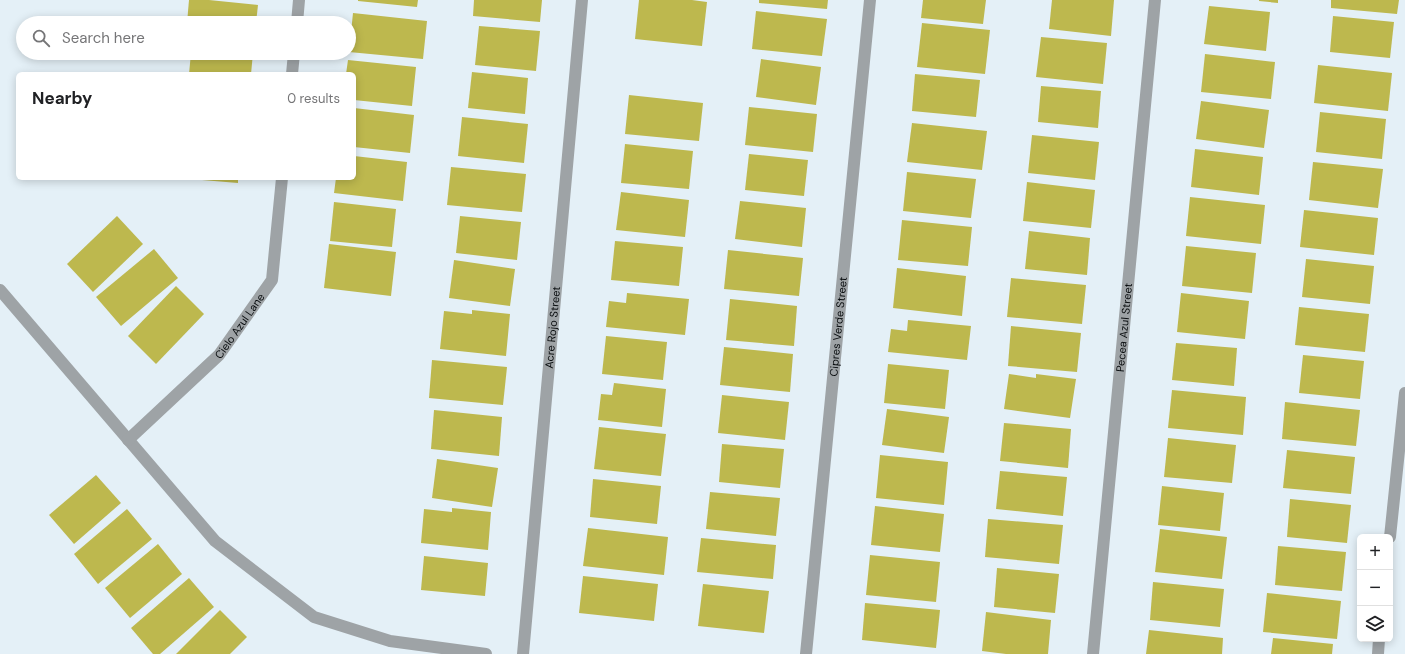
<!DOCTYPE html>
<html lang="en">
<head>
<meta charset="utf-8">
<style>
	:root { --surface:#fff; --page:#f2f2f2; --text:#202124; --muted:#757577; --line:#e0e0e0 }
	body { margin:0; font-family:"DM Sans",sans-serif; background:var(--page); color:var(--text) }
	.controls { position:absolute; right:12px; bottom:12px; display:grid; overflow:hidden; border-radius:6px; box-shadow:0 2px 10px #0003 }
	.controls button { width:36px; height:36px; display:grid; place-items:center; padding:0; border:0; border-bottom:1px solid var(--line); background:var(--surface); color:var(--text); font:20px sans-serif }
	.list { margin:0; padding:0; list-style:none }
	h2 { display:flex; justify-content:space-between; align-items:center; height:52px; margin:0; padding:0 16px; font-size:17px }
	h2 small { font-size:13px; font-weight:400; color:var(--muted) }
	.icon { flex:none; width:22px; height:22px; fill:none; stroke:currentColor; stroke-width:2; stroke-linecap:round; stroke-linejoin:round }
	.map { position:relative; flex:none; width:1405px; height:654px; overflow:hidden }
	.search { position:absolute; background:var(--surface); box-shadow:0 2px 10px #0003; left:16px; top:16px; width:340px; height:44px; display:flex; align-items:center; gap:10px; box-sizing:border-box; padding:0 14px; border-radius:22px; color:var(--muted); font-size:15px }
	.panel { position:absolute; background:var(--surface); box-shadow:0 2px 10px #0003; left:16px; top:72px; width:340px; height:108px; border-radius:6px }
	.map>svg:first-child { display:block }
	.building { fill:#bdb84e }
	.lines { fill:none; stroke-linecap:round; stroke-linejoin:round }
	.street { stroke:#9ea3a6; stroke-width:12 }
	.labels { text-anchor:middle; stroke-width:3; stroke-linejoin:round; paint-order:stroke }
	.street-label { font-size:11px; fill:#080c0e; stroke:#e4f0f7 }
</style>
</head>
<body>
<div class="map">
<svg width="1405" height="654" viewBox="0 0 1405 654">
	<rect width="100%" height="100%" fill="#e4f0f7"/>
	<g class="building">
		<polygon points="189,0 209,0 258,5 256,23 187,23"/>
		<polygon points="358,0 418,0 417,7 358,1"/>
		<polygon points="474,0 542,0 540,22 473,16"/>
		<polygon points="639,0 692,0 707,2 702,46 635,39"/>
		<polygon points="759,0 828,0 827,9 759,3"/>
		<polygon points="923,0 986,0 983,24 921,18"/>
		<polygon points="1052,0 1114,0 1111,36 1049,29"/>
		<polygon points="1259,0 1278,0 1278,3 1259,1"/>
		<polygon points="1331,0 1399,0 1397,14 1331,8"/>
		<polygon points="1209,6 1270,12 1266,51 1204,44"/>
		<polygon points="756,11 827,19 822,56 752,49"/>
		<polygon points="353,13 427,21 423,59 349,52"/>
		<polygon points="1333,16 1394,22 1390,58 1330,52"/>
		<polygon points="922,23 990,30 985,74 917,67"/>
		<polygon points="479,26 540,31 536,71 475,65"/>
		<polygon points="1041,37 1107,43 1103,84 1036,77"/>
		<polygon points="191,53 253,53 251,74 189,74"/>
		<polygon points="1205,54 1275,62 1271,99 1201,92"/>
		<polygon points="761,59 821,67 816,105 756,97"/>
		<polygon points="348,60 416,67 412,106 354,100 354,74 346,74"/>
		<polygon points="1318,65 1392,73 1388,111 1314,103"/>
		<polygon points="472,72 528,78 525,114 468,108"/>
		<polygon points="915,74 980,80 976,117 912,111"/>
		<polygon points="1041,86 1101,91 1098,128 1038,122"/>
		<polygon points="629,95 703,103 699,141 625,134"/>
		<polygon points="1201,101 1269,110 1264,148 1196,139"/>
		<polygon points="749,107 817,114 813,152 745,145"/>
		<polygon points="354,108 414,115 410,153 354,147"/>
		<polygon points="1320,112 1386,119 1382,159 1316,152"/>
		<polygon points="462,117 528,124 524,163 458,156"/>
		<polygon points="912,123 987,131 982,170 907,162"/>
		<polygon points="1032,135 1099,142 1095,180 1028,173"/>
		<polygon points="625,144 693,151 689,189 621,183"/>
		<polygon points="1195,149 1263,157 1259,195 1191,187"/>
		<polygon points="749,154 808,160 804,196 745,190"/>
		<polygon points="354,156 407,162 403,201 334,193 336,178 354,178"/>
		<polygon points="1313,162 1383,169 1378,208 1309,200"/>
		<polygon points="451,167 526,174 522,212 447,205"/>
		<polygon points="907,172 976,179 971,218 903,211"/>
		<polygon points="190,178 238,178 238,183 190,179"/>
		<polygon points="1027,182 1095,190 1091,228 1023,221"/>
		<polygon points="621,192 689,200 685,237 616,230"/>
		<polygon points="1190,197 1265,205 1261,244 1186,236"/>
		<polygon points="740,201 806,208 802,247 735,239"/>
		<polygon points="334,202 396,209 392,247 330,241"/>
		<polygon points="1304,210 1378,218 1374,255 1300,247"/>
		<polygon points="117,216 143,244 93,292 67,264"/>
		<polygon points="460,216 521,222 517,260 456,253"/>
		<polygon points="902,220 972,227 968,266 898,260"/>
		<polygon points="1029,231 1090,238 1087,275 1025,269"/>
		<polygon points="615,241 683,247 679,286 611,280"/>
		<polygon points="329,244 396,252 391,296 324,288"/>
		<polygon points="1186,246 1256,253 1252,293 1182,286"/>
		<polygon points="154,249 178,278 121,326 96,297"/>
		<polygon points="728,250 803,258 799,296 724,289"/>
		<polygon points="1306,259 1374,266 1370,304 1302,297"/>
		<polygon points="454,260 515,269 510,306 449,298"/>
		<polygon points="897,268 966,276 962,316 893,308"/>
		<polygon points="1011,278 1086,285 1082,324 1007,317"/>
		<polygon points="176,286 204,314 156,364 128,336"/>
		<polygon points="627,293 689,299 685,335 606,327 609,301 626,303"/>
		<polygon points="1181,293 1249,301 1245,339 1177,332"/>
		<polygon points="730,299 797,306 794,346 726,340"/>
		<polygon points="1299,307 1369,314 1365,352 1295,345"/>
		<polygon points="472,310 510,314 506,356 440,349 444,311 472,314"/>
		<polygon points="908,320 971,326 967,360 888,352 891,329 907,331"/>
		<polygon points="1011,326 1081,333 1077,372 1008,366"/>
		<polygon points="606,336 667,342 663,380 602,374"/>
		<polygon points="1176,343 1237,348 1234,386 1172,380"/>
		<polygon points="724,347 793,354 790,392 720,385"/>
		<polygon points="1303,355 1364,361 1360,399 1299,393"/>
		<polygon points="432,360 507,367 503,405 429,398"/>
		<polygon points="888,364 949,370 945,409 884,403"/>
		<polygon points="1009,374 1036,378 1036,374 1076,379 1070,418 1004,409"/>
		<polygon points="614,383 666,389 662,427 598,420 601,394 612,395"/>
		<polygon points="1172,390 1246,397 1243,435 1168,428"/>
		<polygon points="722,395 789,402 785,440 718,433"/>
		<polygon points="1285,402 1360,410 1356,446 1282,439"/>
		<polygon points="887,409 949,417 944,453 882,445"/>
		<polygon points="434,410 502,417 499,456 431,449"/>
		<polygon points="1004,423 1071,429 1068,468 1000,461"/>
		<polygon points="599,427 666,434 661,476 594,469"/>
		<polygon points="1168,438 1236,445 1232,483 1164,477"/>
		<polygon points="722,444 784,449 780,488 719,482"/>
		<polygon points="1287,450 1355,457 1351,494 1283,488"/>
		<polygon points="880,455 948,462 944,505 876,498"/>
		<polygon points="437,459 498,468 492,507 432,498"/>
		<polygon points="1000,471 1067,477 1063,516 996,509"/>
		<polygon points="96,475 121,503 74,544 49,515"/>
		<polygon points="593,479 661,486 657,524 590,517"/>
		<polygon points="1162,486 1224,493 1220,531 1158,525"/>
		<polygon points="710,492 780,498 776,536 706,529"/>
		<polygon points="1290,499 1351,505 1347,543 1287,537"/>
		<polygon points="875,506 944,514 940,552 871,545"/>
		<polygon points="452,508 491,512 488,550 421,543 424,509 452,512"/>
		<polygon points="127,509 152,539 98,584 74,554"/>
		<polygon points="988,519 1063,525 1059,564 985,557"/>
		<polygon points="588,528 668,537 664,575 583,566"/>
		<polygon points="1160,529 1227,537 1222,579 1155,572"/>
		<polygon points="701,538 776,545 773,579 697,572"/>
		<polygon points="158,544 182,574 130,618 105,588"/>
		<polygon points="1278,546 1346,552 1342,591 1275,585"/>
		<polygon points="870,555 940,562 936,602 866,595"/>
		<polygon points="424,556 488,563 485,596 421,590"/>
		<polygon points="997,568 1059,574 1055,613 994,607"/>
		<polygon points="583,576 658,584 654,621 579,613"/>
		<polygon points="189,578 214,607 160,654 153,654 131,628"/>
		<polygon points="1153,582 1224,589 1220,627 1150,620"/>
		<polygon points="703,584 769,591 764,633 698,626"/>
		<polygon points="1267,593 1341,601 1337,639 1263,632"/>
		<polygon points="865,603 940,610 936,648 862,640"/>
		<polygon points="220,610 247,637 230,654 176,654"/>
		<polygon points="986,612 1051,620 1048,654 1006,654 982,651"/>
		<polygon points="1149,630 1223,638 1222,654 1146,654"/>
		<polygon points="1273,638 1333,644 1332,654 1271,654"/>
	</g>
	<g class="lines">
		<g class="street">
			<polyline points="297,23 299,0"/>
			<polyline points="292,74 294,53"/>
			<polyline points="0,290 215,541 314,617 390,641 486,654"/>
			<path id="s1" d="M128,440L219,355L272,280L282,178"/>
			<polyline points="1390,537 1405,393"/>
			<path id="s2" d="M523,654L582,0"/>
			<path id="s3" d="M806,654L870,0"/>
			<path id="s4" d="M1093,654L1155,0"/>
			<polyline points="1378,654 1379,639"/>
		</g>
	</g>
	<g class="labels">
		<g class="street-label">
			<text dy="4" stroke="none"><textPath href="#s1" startOffset="160">Cielo Azul Lane</textPath></text>
			<text dy="4" stroke="none"><textPath href="#s2" startOffset="328">Acre Rojo Street</textPath></text>
			<text dy="4" stroke="none"><textPath href="#s3" startOffset="329">Cipres Verde Street</textPath></text>
			<text dy="4" stroke="none"><textPath href="#s4" startOffset="328">Pecea Azul Street</textPath></text>
		</g>
	</g>
</svg>
<div class="controls">
<button>+</button>
<button>−</button>
<button><svg class="icon" aria-label="layers" viewBox="0 0 24 24"><path d="M12 4l9 5-9 5-9-5zM3 14l9 5 9-5"/></svg></button>
</div>
<div class="search"><svg class="icon" aria-label="search" viewBox="0 0 24 24"><circle cx="10" cy="10" r="6"/><path d="M15 15l6 6"/></svg>Search here</div>
<section class="panel">
<h2>Nearby<small>0 results</small></h2>
<ul class="list">
</ul>
</section>
</div>
</body>
</html>
